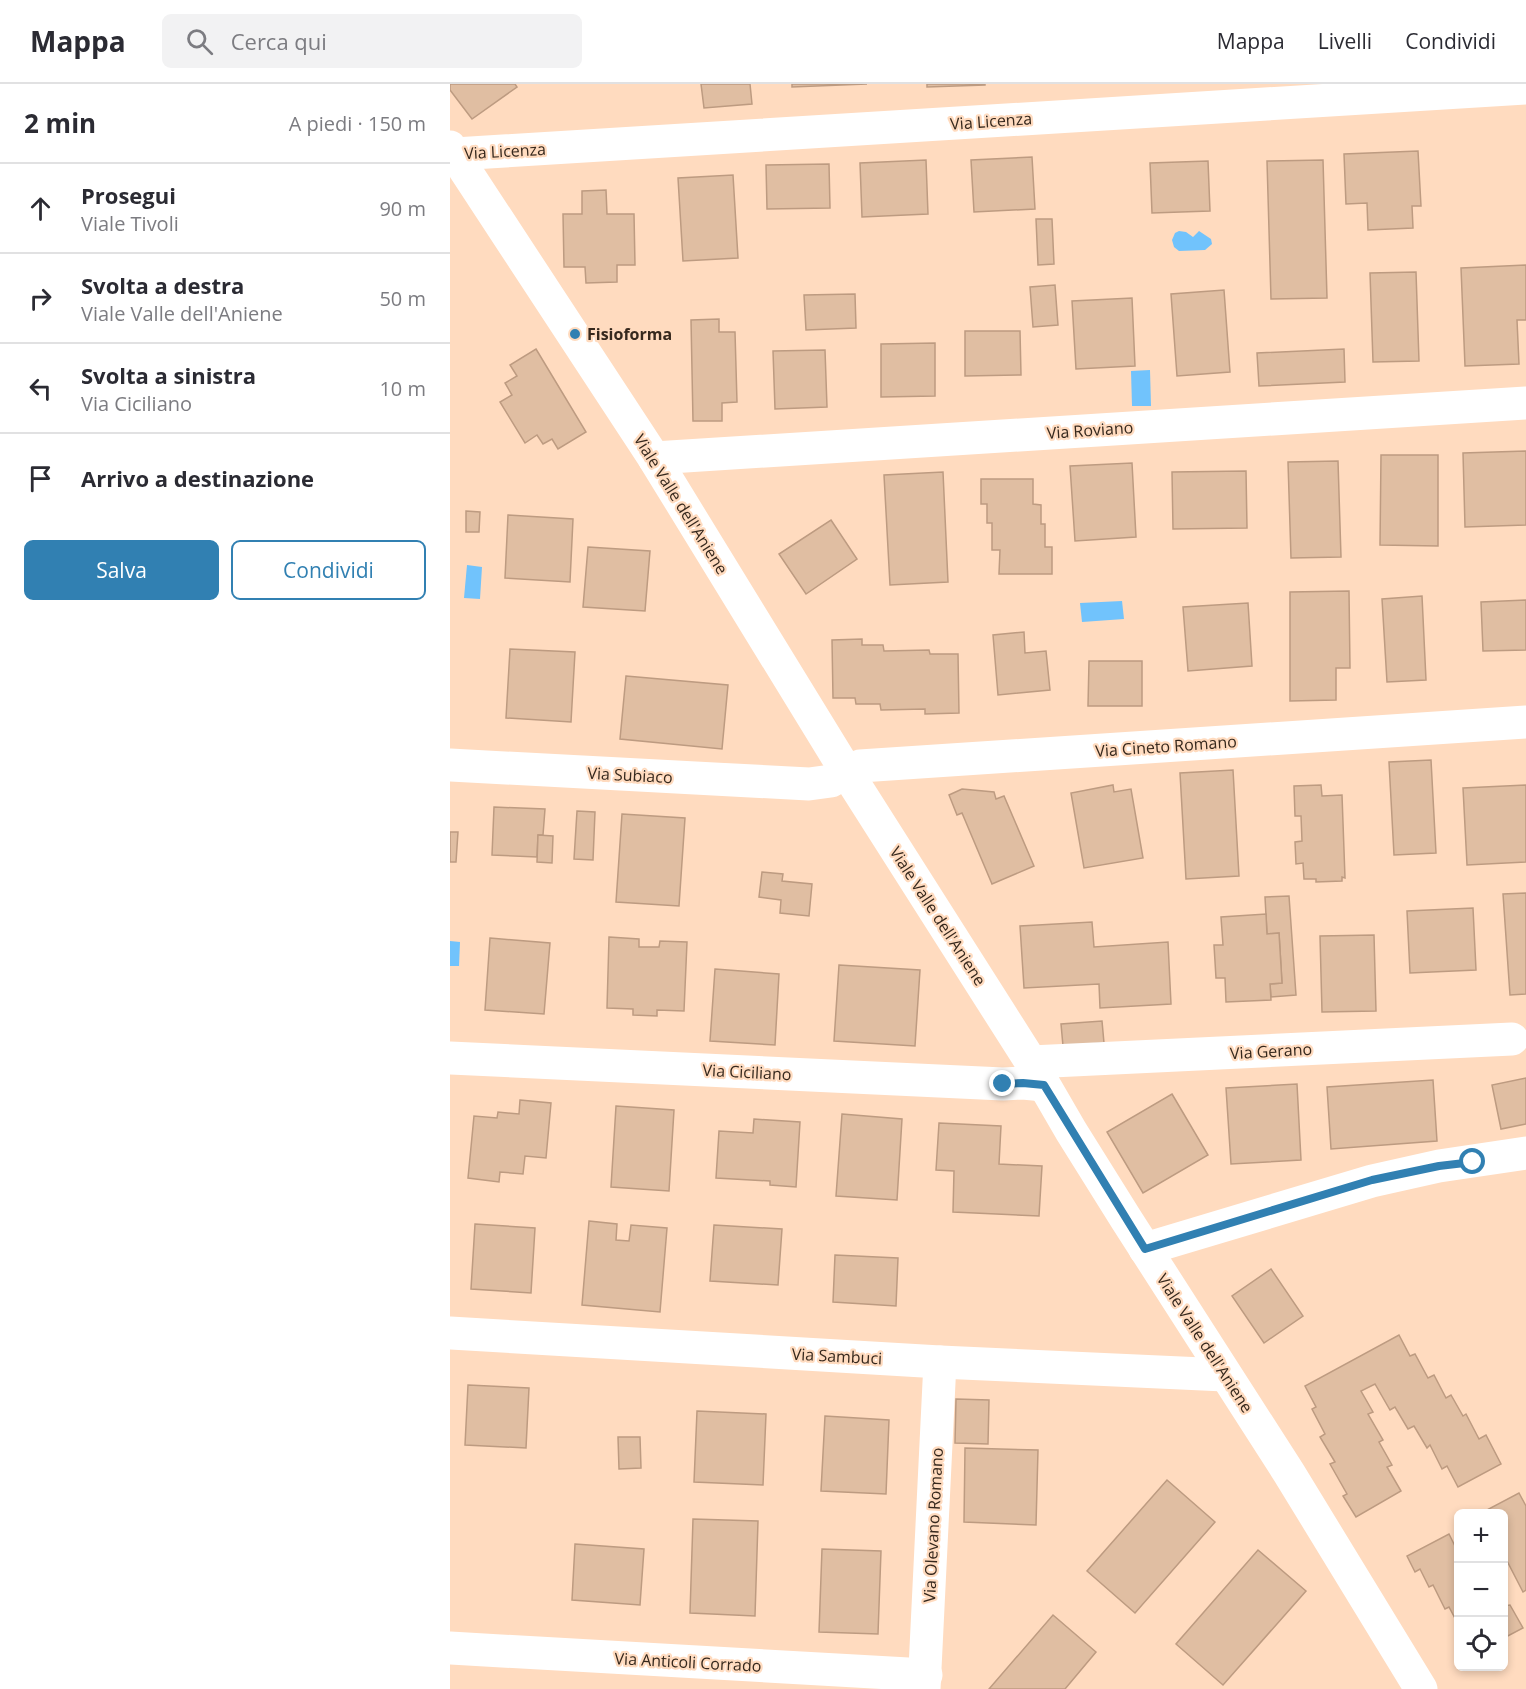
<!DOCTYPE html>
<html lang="it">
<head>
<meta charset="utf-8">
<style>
	:root { --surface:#fff; --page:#f2f2f3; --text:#2b2b33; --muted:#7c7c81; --line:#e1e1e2; --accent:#3180b2 }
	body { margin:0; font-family:"Open Sans",sans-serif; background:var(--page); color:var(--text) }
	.controls { position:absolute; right:18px; bottom:18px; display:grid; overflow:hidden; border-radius:9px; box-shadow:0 3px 9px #0003 }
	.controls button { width:54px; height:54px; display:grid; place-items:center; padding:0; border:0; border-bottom:2px solid var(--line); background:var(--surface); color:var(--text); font:30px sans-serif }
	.stop { position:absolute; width:18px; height:18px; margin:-14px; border:4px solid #3180b2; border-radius:50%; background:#fff }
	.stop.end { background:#3180b2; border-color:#fff; box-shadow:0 2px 6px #0008 }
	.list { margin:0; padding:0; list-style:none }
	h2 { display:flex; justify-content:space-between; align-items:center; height:78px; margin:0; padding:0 24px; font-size:26px }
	h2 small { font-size:20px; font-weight:400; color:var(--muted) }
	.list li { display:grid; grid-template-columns:39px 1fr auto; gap:18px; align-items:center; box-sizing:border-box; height:90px; padding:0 24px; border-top:2px solid var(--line) }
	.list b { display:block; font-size:22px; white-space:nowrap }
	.list p { margin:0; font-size:20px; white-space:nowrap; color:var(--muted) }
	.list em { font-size:20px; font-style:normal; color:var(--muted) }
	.actions { display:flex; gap:12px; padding:18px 24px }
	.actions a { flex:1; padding:14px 0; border:2px solid var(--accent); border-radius:9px; text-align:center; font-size:21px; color:var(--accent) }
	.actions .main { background:var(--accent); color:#fff }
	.icon { flex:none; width:33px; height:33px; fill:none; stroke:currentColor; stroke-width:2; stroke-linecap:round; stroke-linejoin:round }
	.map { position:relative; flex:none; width:1076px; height:1605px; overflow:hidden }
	header { display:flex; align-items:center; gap:36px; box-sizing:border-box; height:84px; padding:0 30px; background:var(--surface); border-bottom:2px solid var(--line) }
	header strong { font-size:28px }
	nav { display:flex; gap:33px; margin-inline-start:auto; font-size:21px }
	.search { width:420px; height:54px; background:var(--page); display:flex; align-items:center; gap:15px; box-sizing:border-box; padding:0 21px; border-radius:9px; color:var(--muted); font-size:22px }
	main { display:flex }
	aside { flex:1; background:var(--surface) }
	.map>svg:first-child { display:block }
	.water { fill:#71c3fc }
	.building { fill:#e0bea2; stroke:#bd9b81; stroke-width:1.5 }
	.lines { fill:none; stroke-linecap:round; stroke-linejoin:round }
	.minor { stroke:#fff; stroke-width:33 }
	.route { stroke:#3180b2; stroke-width:8 }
	.poi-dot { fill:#3180b2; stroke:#ffdbbf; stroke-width:2 }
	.labels { text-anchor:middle; stroke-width:4.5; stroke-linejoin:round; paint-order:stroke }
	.street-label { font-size:16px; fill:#36281d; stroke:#ffdbbf }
	.poi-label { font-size:16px; font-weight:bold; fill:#36281d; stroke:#ffdbbf; text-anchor:start }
</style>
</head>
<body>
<header>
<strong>Mappa</strong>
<div class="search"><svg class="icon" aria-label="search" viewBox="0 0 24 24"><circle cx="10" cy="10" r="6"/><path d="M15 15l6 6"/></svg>Cerca qui</div>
<nav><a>Mappa</a><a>Livelli</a><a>Condividi</a></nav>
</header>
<main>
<aside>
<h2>2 min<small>A piedi · 150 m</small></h2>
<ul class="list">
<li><svg class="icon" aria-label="ahead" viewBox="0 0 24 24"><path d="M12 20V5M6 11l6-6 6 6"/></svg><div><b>Prosegui</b><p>Viale Tivoli</p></div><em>90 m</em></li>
<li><svg class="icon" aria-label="right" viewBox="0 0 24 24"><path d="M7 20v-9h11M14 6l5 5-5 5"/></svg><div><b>Svolta a destra</b><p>Viale Valle dell'Aniene</p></div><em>50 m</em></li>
<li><svg class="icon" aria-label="left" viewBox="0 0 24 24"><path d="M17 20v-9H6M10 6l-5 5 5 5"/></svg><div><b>Svolta a sinistra</b><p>Via Ciciliano</p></div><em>10 m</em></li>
<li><svg class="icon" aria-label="arrive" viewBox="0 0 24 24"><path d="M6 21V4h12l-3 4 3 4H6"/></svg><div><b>Arrivo a destinazione</b></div></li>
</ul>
<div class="actions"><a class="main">Salva</a><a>Condividi</a></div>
</aside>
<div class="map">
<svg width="1076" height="1605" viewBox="0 0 1076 1605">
	<rect width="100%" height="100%" fill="#ffdbbf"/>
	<g class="water">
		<polygon points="729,147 736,148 743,153 749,147 761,155 762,160 755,166 729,167 724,163 722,156 725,149"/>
		<polygon points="700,286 701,322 682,322 681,287"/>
		<polygon points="17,481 32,483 30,515 14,514"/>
		<polygon points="672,517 674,535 632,538 630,519"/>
		<polygon points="0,857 10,858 9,882 0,882"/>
	</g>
	<g class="building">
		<polygon points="0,0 65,0 67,3 22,35 0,6"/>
		<polygon points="251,0 300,0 302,20 254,24"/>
		<polygon points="342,0 417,0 342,3"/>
		<polygon points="477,0 535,0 535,1 477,3"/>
		<polygon points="968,67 971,122 962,122 963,144 918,146 917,119 896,120 894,70"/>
		<polygon points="582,73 585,125 524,128 521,76"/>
		<polygon points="476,76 478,130 412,133 410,79"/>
		<polygon points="873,76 877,214 821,215 817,77"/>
		<polygon points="758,77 760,127 702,129 700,79"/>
		<polygon points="379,80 380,124 317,125 316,81"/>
		<polygon points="283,91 288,174 233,177 228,94"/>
		<polygon points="156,106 157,130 184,130 185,181 167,181 167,198 136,199 135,183 114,183 113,130 132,130 132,107"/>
		<polygon points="586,135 602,135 604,180 588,181"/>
		<polygon points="1076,181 1076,236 1067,236 1069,280 1015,282 1011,184"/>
		<polygon points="966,188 969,277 923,278 920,189"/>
		<polygon points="605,201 608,241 583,243 580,203"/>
		<polygon points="774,206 780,288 727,292 721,210"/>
		<polygon points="405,210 406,244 356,246 354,211"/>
		<polygon points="682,214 685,282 626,285 622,217"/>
		<polygon points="269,235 269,248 285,248 287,318 272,319 272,337 243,337 241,236"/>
		<polygon points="515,247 570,247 571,291 515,292"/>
		<polygon points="485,259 485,312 431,313 431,260"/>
		<polygon points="86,265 136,348 108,365 102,355 93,360 87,351 75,359 50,318 62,311 55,299 67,292 60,281"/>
		<polygon points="894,265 895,298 809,302 807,269"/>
		<polygon points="375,266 377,323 325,325 323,267"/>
		<polygon points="1076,367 1076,441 1015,443 1013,369"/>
		<polygon points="931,371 988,371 988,462 930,461"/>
		<polygon points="888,377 891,473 841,474 838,378"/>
		<polygon points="682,379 686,453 625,457 620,382"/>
		<polygon points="796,387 797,444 723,445 722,388"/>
		<polygon points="493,388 498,498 440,501 434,391"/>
		<polygon points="531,395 583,395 583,420 591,421 591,440 595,440 595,463 602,463 602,490 549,490 550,466 542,466 542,439 537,439 537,420 531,420"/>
		<polygon points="16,427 30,428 29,448 16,448"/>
		<polygon points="58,431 123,435 120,498 55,494"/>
		<polygon points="381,436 407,475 356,510 329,470"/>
		<polygon points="138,463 200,467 195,527 133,523"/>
		<polygon points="899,507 900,584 886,584 886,616 840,617 840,508"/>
		<polygon points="972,512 976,596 937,598 932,515"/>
		<polygon points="1076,516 1076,566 1033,567 1031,518"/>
		<polygon points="798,519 802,582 738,587 733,523"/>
		<polygon points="574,548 575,569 596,567 600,606 548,611 543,551"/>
		<polygon points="412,555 412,561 433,561 434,567 479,566 480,570 508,570 509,629 475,630 475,625 431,626 430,620 406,620 405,614 383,614 382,556"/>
		<polygon points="60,565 125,568 121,638 56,634"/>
		<polygon points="639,577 692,577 692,622 638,622"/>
		<polygon points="176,592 278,601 272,665 170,655"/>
		<polygon points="981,676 986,769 944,771 939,678"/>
		<polygon points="783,686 789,792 736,795 730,689"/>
		<polygon points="663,701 664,708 681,705 693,774 634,784 621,709"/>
		<polygon points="871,701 872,712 892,711 895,794 892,793 892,797 866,798 866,795 854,795 853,779 846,780 845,758 852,757 851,732 845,732 844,702"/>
		<polygon points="1076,701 1076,778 1017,781 1013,704"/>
		<polygon points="512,705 544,708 546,715 554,712 584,782 542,800 512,729 507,731 499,711"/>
		<polygon points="44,723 95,725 93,751 88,751 87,773 42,771"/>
		<polygon points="127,727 145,728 143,776 124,775"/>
		<polygon points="172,730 235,734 229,822 166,818"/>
		<polygon points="0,748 8,748 6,778 0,778"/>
		<polygon points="88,751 103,752 102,779 87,778"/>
		<polygon points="312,788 333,790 332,797 362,800 359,832 330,829 331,816 309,813"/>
		<polygon points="1076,809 1076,910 1060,911 1053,810"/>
		<polygon points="839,812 846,911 821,913 820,900 832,899 829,849 817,850 815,813"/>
		<polygon points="1023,824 1026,886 960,889 957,827"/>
		<polygon points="816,830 817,850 829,849 832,899 820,900 821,916 776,918 775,894 766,894 764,861 773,861 771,833"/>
		<polygon points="642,838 644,863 718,858 721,920 650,924 649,900 574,904 570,842"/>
		<polygon points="924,851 926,927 872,928 870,852"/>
		<polygon points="159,853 189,855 189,863 209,863 210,857 237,858 234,927 207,926 207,932 183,931 183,925 157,924"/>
		<polygon points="40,854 100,859 94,930 35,926"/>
		<polygon points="389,881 470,886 465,962 384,957"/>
		<polygon points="265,885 329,890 325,961 260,957"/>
		<polygon points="652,937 654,959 613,962 611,940"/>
		<polygon points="1076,994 1076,1040 1051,1045 1042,1001"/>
		<polygon points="983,996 987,1057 881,1065 877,1003"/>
		<polygon points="847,1000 851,1076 781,1080 776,1004"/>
		<polygon points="722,1010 758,1071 693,1109 657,1048"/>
		<polygon points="70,1016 101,1019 96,1074 75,1072 73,1090 50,1088 49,1098 18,1094 24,1032 47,1034 48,1028 69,1030"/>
		<polygon points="166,1022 224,1026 219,1107 161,1103"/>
		<polygon points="392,1030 452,1035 447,1116 386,1112"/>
		<polygon points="304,1035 350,1038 346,1103 320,1101 320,1097 266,1094 269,1047 303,1049"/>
		<polygon points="489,1039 551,1042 549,1080 592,1082 589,1132 503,1128 504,1087 486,1086"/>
		<polygon points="139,1137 167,1140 166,1156 179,1157 181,1141 217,1144 210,1228 132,1221"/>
		<polygon points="25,1140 85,1144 81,1209 21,1205"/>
		<polygon points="264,1141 332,1145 328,1201 260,1197"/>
		<polygon points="385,1171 448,1174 446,1222 383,1218"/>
		<polygon points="821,1185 853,1232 814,1259 782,1212"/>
		<polygon points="949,1251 960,1272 965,1270 978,1294 984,1291 996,1314 1001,1311 1013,1332 1016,1330 1029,1355 1036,1351 1051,1380 1008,1403 997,1382 992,1385 980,1361 977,1364 964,1342 958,1345 945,1323 940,1326 925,1300 911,1307 923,1328 918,1330 933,1356 929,1358 942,1381 937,1383 951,1407 906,1433 893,1412 897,1410 880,1380 885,1378 870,1353 875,1350 862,1325 866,1323 855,1302"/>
		<polygon points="18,1301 79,1304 76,1364 15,1361"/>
		<polygon points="506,1315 539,1316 538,1360 505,1359"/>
		<polygon points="247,1327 316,1330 313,1401 244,1398"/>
		<polygon points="375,1332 439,1336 436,1410 371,1407"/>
		<polygon points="168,1353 190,1353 191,1384 169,1385"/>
		<polygon points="515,1364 588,1366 586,1441 514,1438"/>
		<polygon points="717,1396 765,1438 685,1529 637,1487"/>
		<polygon points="1069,1409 1076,1422 1076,1506 1073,1508 1054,1471 1054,1430 1031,1429"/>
		<polygon points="243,1435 308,1437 305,1532 240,1529"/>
		<polygon points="999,1450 1006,1464 1008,1462 1008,1540 999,1523 995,1525 983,1501 979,1503 970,1485 965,1488 957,1472"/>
		<polygon points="125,1460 194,1465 190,1521 122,1516"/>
		<polygon points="372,1465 431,1467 428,1550 369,1548"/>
		<polygon points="808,1466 856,1507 773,1601 726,1560"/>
		<polygon points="1060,1521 1073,1544 1054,1554 1054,1522"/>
		<polygon points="603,1531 646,1568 615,1605 539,1605"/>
	</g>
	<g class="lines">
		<g class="minor">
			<polyline points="0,63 204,374 396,687 581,978 621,1047 676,1135 839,1389 971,1605"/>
			<polyline points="5,70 1076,4"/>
			<polyline points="204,374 1076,319"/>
			<polyline points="0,681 359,700 381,697 396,687 410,682 1076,638"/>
			<polyline points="0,974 553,1000 573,999 594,1001"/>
			<polyline points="581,978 1062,955"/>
			<polyline points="695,1165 922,1097 989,1082 1076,1069"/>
			<polyline points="0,1249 490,1278 775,1291"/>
			<polyline points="0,1564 476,1591"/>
			<polyline points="474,1605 490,1278"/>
		</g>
	</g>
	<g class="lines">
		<polyline class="route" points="553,1000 573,999 594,1001 695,1165 922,1096 989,1082 1023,1078"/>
	</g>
	<circle class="poi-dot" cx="125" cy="250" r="6"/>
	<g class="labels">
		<g class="street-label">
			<text transform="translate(541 37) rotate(-4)" y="6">Via Licenza</text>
			<text transform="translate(55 67) rotate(-3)" y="6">Via Licenza</text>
			<text transform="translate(640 346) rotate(-4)" y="6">Via Roviano</text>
			<text transform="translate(231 420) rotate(58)" y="6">Viale Valle dell'Aniene</text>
			<text transform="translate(716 662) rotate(-4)" y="6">Via Cineto Romano</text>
			<text transform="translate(180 691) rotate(3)" y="6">Via Subiaco</text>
			<text transform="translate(488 832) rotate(57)" y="6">Viale Valle dell'Aniene</text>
			<text transform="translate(821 967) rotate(-3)" y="6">Via Gerano</text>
			<text transform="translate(297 988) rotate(3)" y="6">Via Ciciliano</text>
			<text transform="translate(755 1259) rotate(57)" y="6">Viale Valle dell'Aniene</text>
			<text transform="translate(387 1272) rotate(3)" y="6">Via Sambuci</text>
			<text transform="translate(483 1441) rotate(-87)" y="6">Via Olevano Romano</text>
			<text transform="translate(238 1578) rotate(3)" y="6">Via Anticoli Corrado</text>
		</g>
		<g class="poi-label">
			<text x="137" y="256">Fisioforma</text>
		</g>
	</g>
</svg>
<div class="controls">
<button>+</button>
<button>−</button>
<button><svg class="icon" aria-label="locate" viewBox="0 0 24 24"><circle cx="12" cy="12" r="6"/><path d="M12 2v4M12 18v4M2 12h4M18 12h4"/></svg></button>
</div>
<div class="stop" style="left:1023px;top:1078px"></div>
<div class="stop end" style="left:553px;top:1000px"></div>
</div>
</main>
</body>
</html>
